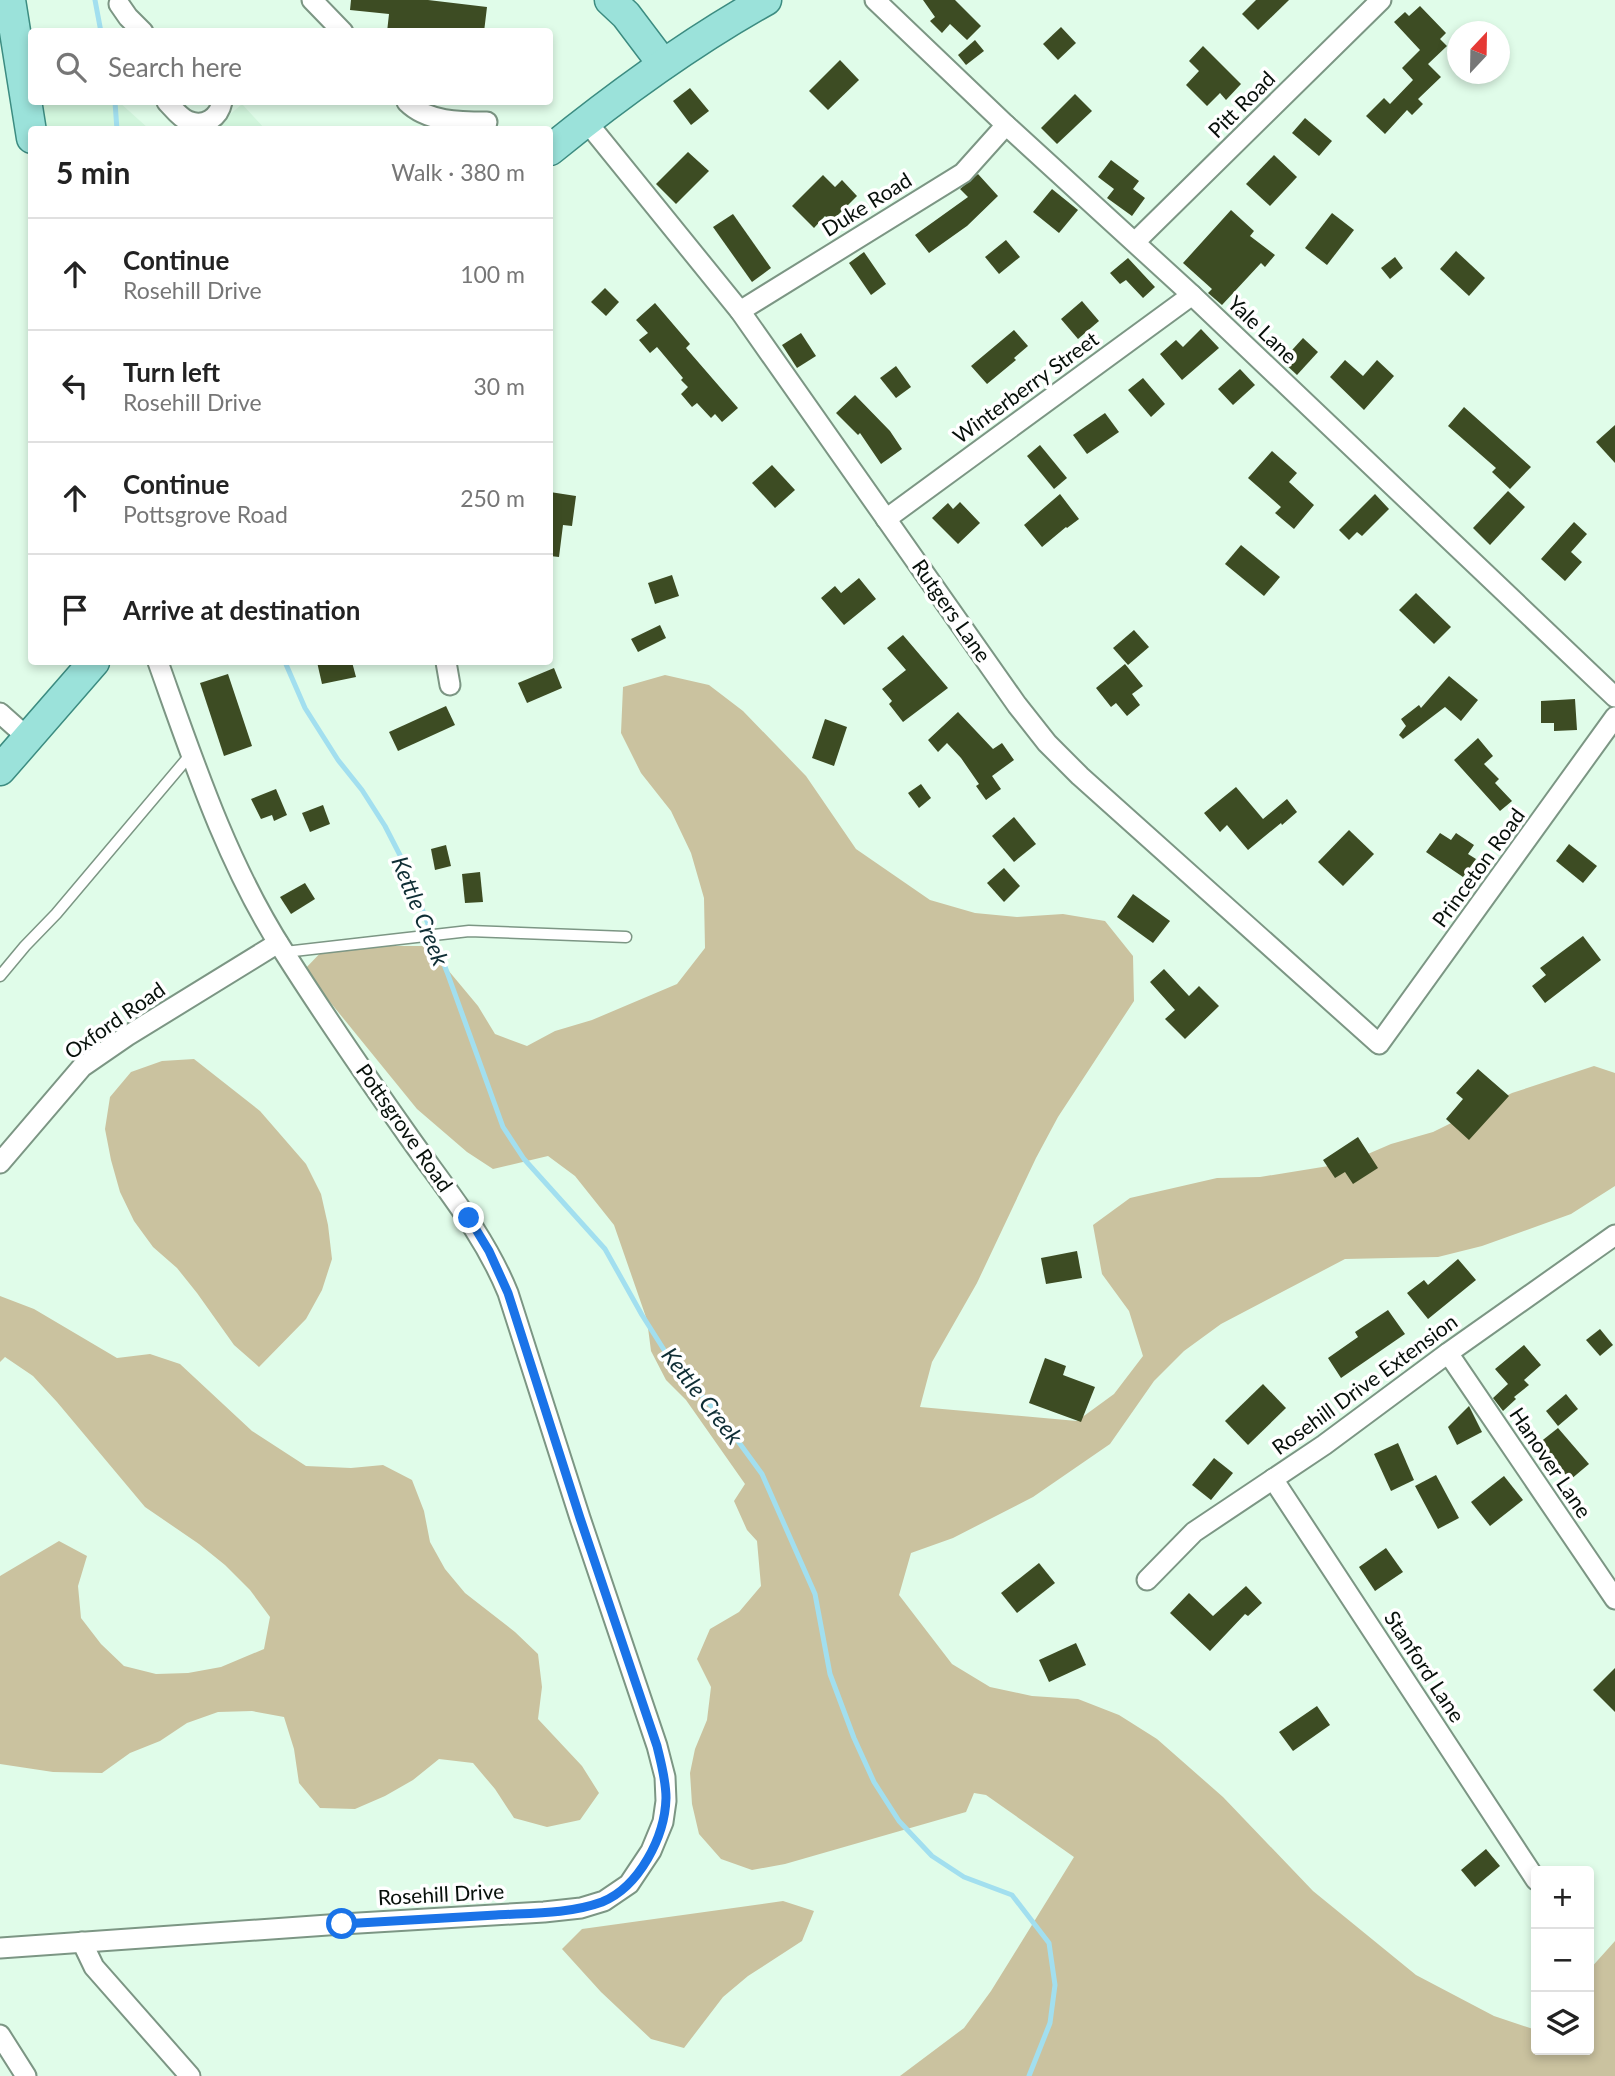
<!DOCTYPE html>
<html lang="en">
<head>
<meta charset="utf-8">
<style>
	:root { --surface:#fff; --page:#f2f2f2; --text:#222; --muted:#767676; --line:#e0e0e0 }
	body { margin:0; font-family:Lato,sans-serif; background:var(--page); color:var(--text) }
	.controls { position:absolute; right:21px; bottom:21px; display:grid; overflow:hidden; border-radius:7px; box-shadow:0 4px 10px #0003 }
	.controls button { width:63px; height:63px; display:grid; place-items:center; padding:0; border:0; border-bottom:2px solid var(--line); background:var(--surface); color:var(--text); font:35px sans-serif }
	.compass { position:absolute; left:1447px; top:21px; width:63px; height:63px; border-radius:50%; background:var(--surface); box-shadow:0 4px 10px #0003; rotate:22deg }
	.stop { position:absolute; width:21px; height:21px; margin:-16px; border:5px solid #1a73e8; border-radius:50%; background:#fff }
	.stop.end { background:#1a73e8; border-color:#fff; box-shadow:0 2px 7px #0008 }
	.list { margin:0; padding:0; list-style:none }
	h2 { display:flex; justify-content:space-between; align-items:center; height:91px; margin:0; padding:0 28px; font-size:30px }
	h2 small { font-size:23px; font-weight:400; color:var(--muted) }
	.list li { display:grid; grid-template-columns:46px 1fr auto; gap:21px; align-items:center; box-sizing:border-box; height:112px; padding:0 28px; border-top:2px solid var(--line) }
	.list b { display:block; font-size:26px; white-space:nowrap }
	.list p { margin:0; font-size:23px; white-space:nowrap; color:var(--muted) }
	.list em { font-size:23px; font-style:normal; color:var(--muted) }
	.icon { flex:none; width:38px; height:38px; fill:none; stroke:currentColor; stroke-width:2; stroke-linecap:round; stroke-linejoin:round }
	.map { position:relative; flex:none; width:1615px; height:2076px; overflow:hidden }
	.search { position:absolute; background:var(--surface); box-shadow:0 4px 10px #0003; left:28px; top:28px; width:525px; height:77px; display:flex; align-items:center; gap:18px; box-sizing:border-box; padding:0 24px; border-radius:7px; color:var(--muted); font-size:26px }
	.panel { position:absolute; background:var(--surface); box-shadow:0 4px 10px #0003; left:28px; top:126px; width:525px; height:539px; border-radius:7px }
	.map>svg:first-child { display:block }
	.built { fill:#d2f6dd }
	.green { fill:#cac29f }
	.lines { fill:none; stroke-linecap:round; stroke-linejoin:round }
	.stream { stroke:#a2dfef; stroke-width:5 }
	.building { fill:#3d4c23 }
	.lane-casing { stroke:#7c9684; stroke-width:13 }
	.street-casing { stroke:#7c9684; stroke-width:23 }
	.primary-casing { stroke:#3c8c81; stroke-width:33 }
	.lane { stroke:#fff; stroke-width:10 }
	.street { stroke:#fff; stroke-width:19 }
	.primary { stroke:#9be2da; stroke-width:30 }
	.route { stroke:#1a73e8; stroke-width:9 }
	.labels { text-anchor:middle; stroke-width:7; stroke-linejoin:round; paint-order:stroke }
	.street-label { font-size:21px; fill:#07100a; stroke:#fff }
	.water-label { font-size:23px; font-style:italic; fill:#0f2e35; stroke:#fff }
</style>
</head>
<body>
<div class="map">
<svg width="1615" height="2076" viewBox="0 0 1615 2076">
	<rect width="100%" height="100%" fill="#e0fce9"/>
	<g class="built">
		<polygon points="36,102 119,102 149,129 41,129"/>
		<polygon points="242,104 265,129 212,130"/>
	</g>
	<g class="green">
		<polygon points="665,675 709,685 743,711 806,776 856,849 930,900 975,913 1017,917 1063,914 1105,921 1133,956 1134,1001 1058,1117 1036,1158 977,1283 932,1362 920,1407 1077,1421 1114,1394 1143,1356 1129,1311 1102,1274 1093,1225 1130,1198 1217,1178 1260,1177 1347,1163 1391,1144 1433,1132 1512,1093 1594,1066 1615,1073 1615,1186 1571,1214 1482,1246 1438,1257 1345,1259 1221,1324 1184,1351 1154,1381 1110,1444 1033,1497 953,1538 911,1553 899,1595 952,1664 990,1687 1032,1696 1078,1699 1119,1715 1157,1739 1223,1797 1313,1891 1416,1975 1494,2016 1536,2030 1536,2050 1589,2050 1589,1970 1615,1941 1615,2076 900,2076 964,2028 991,1991 1074,1857 986,1795 974,1793 966,1812 785,1864 752,1870 721,1859 699,1834 692,1804 690,1773 695,1749 707,1720 711,1687 697,1659 710,1629 739,1612 761,1586 757,1541 747,1530 734,1501 745,1484 686,1400 666,1380 651,1351 647,1320 614,1225 575,1176 548,1156 493,1169 467,1152 417,1109 304,970 327,946 428,946 478,1006 495,1034 527,1046 555,1031 592,1020 677,984 705,948 704,898 691,853 671,811 641,773 621,733 623,687"/>
		<polygon points="194,1059 260,1111 306,1164 321,1194 328,1225 332,1259 322,1290 306,1319 259,1367 234,1345 197,1293 177,1268 153,1247 134,1221 120,1192 111,1160 105,1129 110,1097 131,1072 162,1061"/>
		<polygon points="0,1296 34,1309 117,1358 150,1354 180,1364 252,1431 306,1466 351,1468 383,1465 412,1480 424,1511 430,1542 445,1569 465,1593 515,1632 538,1654 542,1687 538,1719 582,1766 599,1793 580,1820 547,1827 514,1818 495,1789 473,1763 439,1759 413,1780 385,1796 355,1809 320,1808 299,1783 294,1749 284,1717 252,1711 218,1712 187,1723 160,1741 130,1753 102,1773 53,1772 0,1764 0,1576 59,1541 87,1556 78,1586 81,1618 101,1644 124,1666 156,1674 188,1673 221,1667 264,1649 270,1617 250,1590 225,1565 199,1544 145,1507 57,1402 33,1376 5,1357 0,1362"/>
		<polygon points="783,1901 814,1911 802,1941 748,1976 723,1997 684,2048 651,2039 601,1992 562,1949 582,1929"/>
	</g>
	<g class="lines">
		<g class="stream">
			<polyline points="95,0 101,32"/>
			<polyline points="115,102 117,130"/>
			<polyline points="285,662 305,708 338,760 362,790 385,826 404,863 447,972 503,1127 524,1159 605,1249 642,1315 673,1364 716,1411 762,1474 815,1594 830,1674 854,1738 874,1782 899,1821 932,1856 964,1877 1012,1895 1049,1943 1055,1985 1050,2023 1029,2076"/>
		</g>
	</g>
	<g class="building">
		<polygon points="351,0 428,0 487,7 484,32 387,32 389,14 350,10"/>
		<polygon points="923,0 955,0 981,26 967,40 950,24 942,33 930,21 935,17"/>
		<polygon points="1256,0 1289,0 1258,30 1242,14"/>
		<polygon points="1420,6 1446,33 1440,39 1447,46 1428,64 1441,77 1418,99 1423,104 1412,115 1407,110 1385,134 1366,116 1384,98 1390,104 1413,80 1402,68 1420,50 1394,22 1405,12 1409,16"/>
		<polygon points="1061,27 1076,43 1058,60 1043,44"/>
		<polygon points="975,40 984,51 966,65 958,55"/>
		<polygon points="1203,46 1241,84 1226,100 1220,93 1207,106 1186,85 1199,71 1189,61"/>
		<polygon points="840,60 859,80 828,110 809,91"/>
		<polygon points="690,88 709,111 691,125 673,101"/>
		<polygon points="1075,94 1092,111 1057,144 1041,128"/>
		<polygon points="1305,118 1332,141 1319,156 1292,133"/>
		<polygon points="688,152 709,171 676,204 656,184"/>
		<polygon points="1274,155 1297,177 1270,206 1246,184"/>
		<polygon points="1111,160 1139,181 1133,189 1145,198 1132,216 1107,198 1114,189 1098,177"/>
		<polygon points="978,174 998,196 967,226 929,253 915,235 968,197 960,189"/>
		<polygon points="823,175 835,187 842,180 857,196 831,222 825,216 814,228 792,206"/>
		<polygon points="1052,189 1078,210 1059,233 1033,212"/>
		<polygon points="1231,210 1254,231 1250,236 1275,255 1265,267 1261,263 1222,305 1208,293 1212,289 1183,263"/>
		<polygon points="1332,213 1354,230 1327,265 1305,248"/>
		<polygon points="733,214 771,268 752,282 713,227"/>
		<polygon points="1006,240 1020,257 999,274 985,257"/>
		<polygon points="1456,251 1485,278 1469,296 1440,269"/>
		<polygon points="864,252 886,284 871,295 849,263"/>
		<polygon points="1395,257 1403,268 1390,279 1381,268"/>
		<polygon points="1128,258 1155,287 1143,298 1126,280 1120,284 1110,273"/>
		<polygon points="605,288 619,302 606,316 591,302"/>
		<polygon points="1082,301 1099,321 1078,339 1061,319"/>
		<polygon points="655,303 690,344 686,348 738,408 722,422 715,414 711,418 697,403 692,407 681,394 688,387 681,380 683,378 657,347 650,353 639,340 648,333 636,320"/>
		<polygon points="1201,329 1219,348 1182,380 1160,354 1176,340 1183,347"/>
		<polygon points="1014,330 1028,346 1014,358 1016,360 987,384 971,366"/>
		<polygon points="801,333 816,356 797,368 782,345"/>
		<polygon points="1303,338 1318,352 1297,375 1282,361"/>
		<polygon points="1345,360 1363,376 1377,360 1394,376 1364,410 1330,377"/>
		<polygon points="896,366 911,387 896,398 880,378"/>
		<polygon points="1240,369 1255,385 1233,405 1218,389"/>
		<polygon points="1143,378 1165,404 1151,417 1128,390"/>
		<polygon points="855,395 890,431 902,449 881,464 860,433 858,435 836,413"/>
		<polygon points="1464,407 1531,467 1510,489 1492,472 1496,468 1448,426"/>
		<polygon points="1105,413 1119,432 1087,454 1073,435"/>
		<polygon points="1615,425 1615,463 1596,442"/>
		<polygon points="1040,445 1067,478 1054,489 1027,456"/>
		<polygon points="1272,451 1297,473 1289,482 1314,505 1294,529 1275,513 1281,507 1248,478"/>
		<polygon points="772,465 795,490 775,508 752,483"/>
		<polygon points="1508,491 1525,507 1490,545 1473,528"/>
		<polygon points="550,492 576,496 572,526 563,525 559,557 550,556"/>
		<polygon points="1060,494 1079,519 1067,528 1066,527 1042,547 1024,525"/>
		<polygon points="1375,494 1389,509 1362,536 1357,532 1349,540 1339,530"/>
		<polygon points="960,502 980,523 958,544 932,518 948,503 953,509"/>
		<polygon points="1574,522 1587,534 1571,552 1582,562 1565,581 1541,559"/>
		<polygon points="1241,545 1280,577 1264,596 1225,564"/>
		<polygon points="672,575 679,596 655,604 648,583"/>
		<polygon points="859,578 876,599 844,625 821,598 835,586 841,593"/>
		<polygon points="1416,593 1451,627 1434,644 1399,610"/>
		<polygon points="660,625 666,638 638,652 631,639"/>
		<polygon points="1134,630 1149,647 1128,665 1113,648"/>
		<polygon points="903,635 948,688 903,722 889,704 892,701 882,689 906,670 887,648"/>
		<polygon points="317,662 352,662 356,677 322,684"/>
		<polygon points="1125,664 1143,686 1132,694 1140,705 1127,716 1116,703 1111,707 1096,688"/>
		<polygon points="554,668 562,688 527,703 518,683"/>
		<polygon points="228,674 252,746 224,756 200,683"/>
		<polygon points="1449,676 1478,700 1461,721 1445,707 1403,739 1399,735 1406,726 1401,719 1419,705 1421,708"/>
		<polygon points="1575,699 1577,730 1554,731 1554,723 1541,723 1541,701"/>
		<polygon points="446,706 455,725 398,751 389,732"/>
		<polygon points="958,712 993,749 1002,743 1014,760 992,776 1001,789 986,800 976,786 979,784 961,758 947,743 938,752 928,740"/>
		<polygon points="825,719 847,727 834,766 812,758"/>
		<polygon points="1478,738 1493,756 1484,764 1499,779 1495,783 1512,801 1500,811 1454,760"/>
		<polygon points="921,784 931,798 919,808 908,793"/>
		<polygon points="1236,787 1263,819 1287,799 1297,812 1282,825 1281,823 1248,850 1227,825 1220,832 1204,813"/>
		<polygon points="276,789 287,815 274,821 272,815 261,819 251,799"/>
		<polygon points="323,805 330,824 310,832 302,813"/>
		<polygon points="1014,817 1036,844 1014,862 992,836"/>
		<polygon points="1349,830 1374,854 1343,886 1318,862"/>
		<polygon points="1440,833 1451,840 1456,833 1474,845 1468,854 1476,859 1463,877 1426,852"/>
		<polygon points="1569,844 1597,866 1583,883 1556,861"/>
		<polygon points="446,845 451,866 435,870 431,849"/>
		<polygon points="1004,868 1020,886 1004,902 987,883"/>
		<polygon points="480,872 483,902 465,903 462,874"/>
		<polygon points="305,883 315,899 291,914 280,897"/>
		<polygon points="1133,894 1170,921 1153,943 1117,917"/>
		<polygon points="1583,936 1601,960 1545,1003 1532,986 1546,975 1540,968"/>
		<polygon points="1164,969 1189,996 1199,986 1219,1006 1185,1039 1165,1019 1175,1010 1150,982"/>
		<polygon points="1478,1069 1509,1096 1469,1140 1446,1119 1463,1099 1456,1093"/>
		<polygon points="1358,1137 1378,1168 1353,1184 1345,1172 1335,1178 1323,1160"/>
		<polygon points="1077,1251 1082,1278 1046,1284 1041,1258"/>
		<polygon points="1458,1259 1476,1280 1428,1319 1407,1293 1424,1280 1428,1285"/>
		<polygon points="1388,1310 1405,1334 1341,1378 1328,1358 1358,1337 1355,1332"/>
		<polygon points="1600,1329 1613,1345 1600,1356 1586,1340"/>
		<polygon points="1524,1345 1541,1365 1524,1380 1529,1385 1514,1397 1516,1399 1503,1411 1493,1398 1508,1384 1495,1369"/>
		<polygon points="1045,1358 1066,1366 1063,1375 1095,1387 1081,1422 1029,1403"/>
		<polygon points="1263,1384 1286,1408 1248,1445 1225,1421"/>
		<polygon points="1566,1394 1578,1409 1558,1426 1546,1411"/>
		<polygon points="1469,1406 1482,1432 1457,1445 1448,1427"/>
		<polygon points="1558,1428 1589,1464 1570,1480 1539,1443"/>
		<polygon points="1398,1443 1414,1480 1391,1491 1374,1454"/>
		<polygon points="1214,1458 1233,1473 1211,1500 1192,1485"/>
		<polygon points="1436,1475 1459,1518 1438,1529 1415,1486"/>
		<polygon points="1504,1476 1523,1500 1490,1526 1471,1502"/>
		<polygon points="1386,1548 1403,1572 1375,1591 1359,1567"/>
		<polygon points="1039,1563 1055,1583 1017,1613 1001,1593"/>
		<polygon points="1246,1586 1262,1603 1248,1616 1245,1614 1210,1651 1170,1613 1189,1593 1213,1616"/>
		<polygon points="1076,1643 1086,1665 1049,1682 1039,1660"/>
		<polygon points="1615,1668 1615,1712 1593,1690"/>
		<polygon points="1317,1706 1330,1725 1293,1751 1279,1732"/>
		<polygon points="1486,1849 1500,1866 1475,1887 1461,1870"/>
	</g>
	<g class="lines">
		<g class="lane-casing">
			<g id="lane">
				<polyline points="285,952 469,931 626,937"/>
				<polyline points="0,976 25,946 56,914 191,754"/>
			</g>
		</g>
		<g class="street-casing">
			<g id="street">
				<polyline points="312,0 343,32"/>
				<polyline points="875,0 1006,125 1192,295 1615,697"/>
				<polyline points="119,4 128,17 143,32"/>
				<path d="M167,102C173,108 179,117 188,121C205,128 219,117 222,102"/>
				<path d="M407,102C427,122 460,122 487,122"/>
				<polyline points="586,121 740,311 1017,705 1047,743 1080,776 1379,1044 1615,717"/>
				<polyline points="1135,242 1381,0"/>
				<polyline points="740,311 963,173 1006,125"/>
				<polyline points="886,519 1192,295"/>
				<polyline points="446,662 450,685"/>
				<polyline points="0,713 28,738"/>
				<polyline points="0,1163 82,1067 127,1036 278,943"/>
				<polyline points="1448,1353 1615,1599"/>
				<polyline points="1273,1479 1536,1880"/>
				<polyline points="1147,1580 1194,1532 1324,1445 1448,1353 1615,1235"/>
				<polyline points="82,1942 94,1967 190,2076"/>
				<path d="M0,1948L342,1924L544,1912L581,1908L604,1901L629,1884L651,1851L663,1822L666,1801L665,1777L657,1746L580,1518L508,1293C484,1234 445,1188 409,1137C366,1076 324,1015 284,952C227,864 193,760 158,662"/>
				<polyline points="0,2035 26,2076"/>
			</g>
		</g>
		<g class="primary-casing">
			<g id="primary">
				<polyline points="10,0 32,138"/>
				<polyline points="610,0 626,15 663,64"/>
				<path d="M550,150C618,95 689,43 766,0"/>
				<polyline points="0,770 94,662"/>
			</g>
		</g>
		<use href="#lane" class="lane"/>
		<use href="#street" class="street"/>
		<use href="#primary" class="primary"/>
	</g>
	<g class="lines">
		<path class="route" d="M342,1924C394,1921 445,1918 496,1915C531,1913 569,1914 602,1902C639,1887 665,1837 666,1798C666,1780 661,1763 657,1746L580,1518L508,1293L489,1251L469,1218"/>
	</g>
	<g class="labels">
		<g class="street-label">
			<text transform="translate(1242 105) rotate(-45)" y="7">Pitt Road</text>
			<text transform="translate(867 205) rotate(-32)" y="7">Duke Road</text>
			<text transform="translate(1262 330) rotate(44)" y="7">Yale Lane</text>
			<text transform="translate(1026 388) rotate(-36)" y="7">Winterberry Street</text>
			<text transform="translate(951 611) rotate(55)" y="7">Rutgers Lane</text>
			<text transform="translate(1479 868) rotate(-54)" y="7">Princeton Road</text>
			<text transform="translate(115 1021) rotate(-35)" y="7">Oxford Road</text>
			<text transform="translate(404 1128) rotate(55)" y="7">Pottsgrove Road</text>
			<text transform="translate(1365 1385) rotate(-36)" y="7">Rosehill Drive Extension</text>
			<text transform="translate(1550 1463) rotate(56)" y="7">Hanover Lane</text>
			<text transform="translate(1424 1667) rotate(57)" y="7">Stanford Lane</text>
			<text transform="translate(441 1895) rotate(-3)" y="7">Rosehill Drive</text>
		</g>
		<g class="water-label">
			<text transform="translate(420 911) rotate(68)" y="8">Kettle Creek</text>
			<text transform="translate(702 1396) rotate(52)" y="8">Kettle Creek</text>
		</g>
	</g>
</svg>
<div class="controls">
<button>+</button>
<button>−</button>
<button><svg class="icon" aria-label="layers" viewBox="0 0 24 24"><path d="M12 4l9 5-9 5-9-5zM3 14l9 5 9-5"/></svg></button>
</div>
<svg class="compass" viewBox="-18 -18 36 36"><path d="M0-13l5 13h-10z" fill="#e53935"/><path d="M0 13l5-13h-10z" fill="#767676"/></svg>
<div class="stop" style="left:342px;top:1924px"></div>
<div class="stop end" style="left:469px;top:1218px"></div>
<div class="search"><svg class="icon" aria-label="search" viewBox="0 0 24 24"><circle cx="10" cy="10" r="6"/><path d="M15 15l6 6"/></svg>Search here</div>
<section class="panel">
<h2>5 min<small>Walk · 380 m</small></h2>
<ul class="list">
<li><svg class="icon" aria-label="ahead" viewBox="0 0 24 24"><path d="M12 20V5M6 11l6-6 6 6"/></svg><div><b>Continue</b><p>Rosehill Drive</p></div><em>100 m</em></li>
<li><svg class="icon" aria-label="left" viewBox="0 0 24 24"><path d="M17 20v-9H6M10 6l-5 5 5 5"/></svg><div><b>Turn left</b><p>Rosehill Drive</p></div><em>30 m</em></li>
<li><svg class="icon" aria-label="ahead" viewBox="0 0 24 24"><path d="M12 20V5M6 11l6-6 6 6"/></svg><div><b>Continue</b><p>Pottsgrove Road</p></div><em>250 m</em></li>
<li><svg class="icon" aria-label="arrive" viewBox="0 0 24 24"><path d="M6 21V4h12l-3 4 3 4H6"/></svg><div><b>Arrive at destination</b></div></li>
</ul>
</section>
</div>
</body>
</html>
